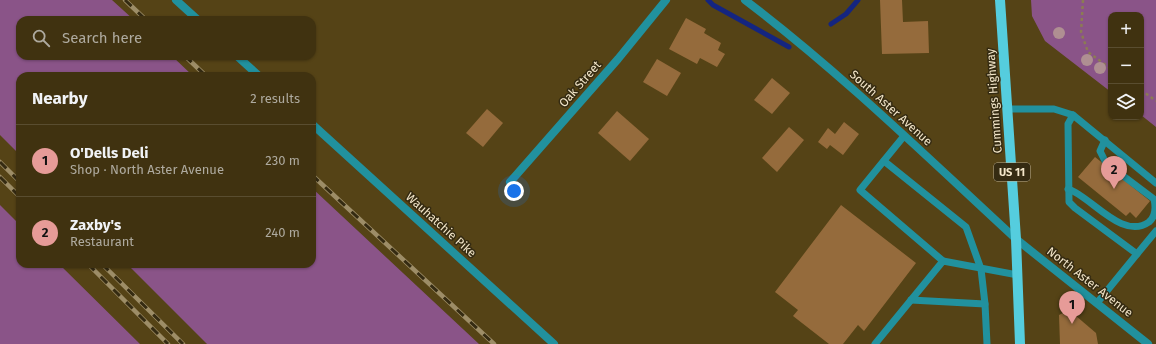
<!DOCTYPE html>
<html lang="en">
<head>
<meta charset="utf-8">
<style>
	:root { --surface:#403210; --page:#473a19; --text:#f1f3f6; --muted:#aeaa9f; --line:#594d30; --accent:#e69b98 }
	body { margin:0; font-family:"Fira Sans",sans-serif; background:var(--page); color:var(--text) }
	.controls { position:absolute; right:12px; top:12px; display:grid; overflow:hidden; border-radius:8px; box-shadow:0 1px 3px #0004 }
	.controls button { width:36px; height:36px; display:grid; place-items:center; padding:0; border:0; border-bottom:1px solid var(--line); background:var(--surface); color:var(--text); font:20px sans-serif }
	.you { position:absolute; left:514px; top:191px; width:14px; height:14px; margin:-10px; border:3px solid #fff; border-radius:50%; background:#1a73e8; box-shadow:0 0 0 6px #1a73e833 }
	.badge { display:grid; place-items:center; width:26px; height:26px; border-radius:50%; background:var(--accent); color:#111; font-size:13px; font-weight:700 }
	.pin { position:absolute; translate:-50% -33px; filter:drop-shadow(0 1px 2px #0008) }
	.pin::after { content:''; position:absolute; top:21px; width:14px; height:12px; background:inherit; clip-path:polygon(0 0,100% 0,50% 100%) }
	.list { margin:0; padding:0; list-style:none }
	h2 { display:flex; justify-content:space-between; align-items:center; height:52px; margin:0; padding:0 16px; font-size:17px }
	h2 small { font-size:13px; font-weight:400; color:var(--muted) }
	.list li { display:grid; grid-template-columns:26px 1fr auto; gap:12px; align-items:center; box-sizing:border-box; height:72px; padding:0 16px; border-top:1px solid var(--line) }
	.list b { display:block; font-size:15px; white-space:nowrap }
	.list p { margin:0; font-size:13px; white-space:nowrap; color:var(--muted) }
	.list em { font-size:13px; font-style:normal; color:var(--muted) }
	.icon { flex:none; width:22px; height:22px; fill:none; stroke:currentColor; stroke-width:2; stroke-linecap:round; stroke-linejoin:round }
	.map { position:relative; flex:none; width:1156px; height:344px; overflow:hidden }
	.search { position:absolute; background:var(--surface); box-shadow:0 1px 3px #0004; left:16px; top:16px; width:300px; height:44px; display:flex; align-items:center; gap:10px; box-sizing:border-box; padding:0 14px; border-radius:12px; color:var(--muted); font-size:15px }
	.panel { position:absolute; background:var(--surface); box-shadow:0 1px 3px #0004; left:16px; top:72px; width:300px; height:196px; border-radius:12px }
	.map>svg:first-child { display:block }
	.green { fill:#8a5488 }
	.lines { fill:none; stroke-linecap:round; stroke-linejoin:round }
	.stream { stroke:#142580; stroke-width:5 }
	.building { fill:#956b3c }
	.path { stroke:#8c7b54; stroke-width:2.5; stroke-dasharray:3 3; stroke-linecap:butt }
	.service { stroke:#21919e; stroke-width:7 }
	.minor { stroke:#21919e; stroke-width:8 }
	.tertiary { stroke:#21919e; stroke-width:8 }
	.primary { stroke:#55cdde; stroke-width:10 }
	.rail-casing { stroke:#9d8d67; stroke-width:4.5 }
	.rail { stroke:#352b12; stroke-width:3; stroke-dasharray:9; stroke-linecap:butt }
	.tree { fill:#af8f92 }
	.labels { text-anchor:middle; stroke-width:3; stroke-linejoin:round; paint-order:stroke }
	.shield { fill:#352b12; stroke:#bbaf93; stroke-width:1 }
	.shield-label { font-size:11px; font-weight:bold; fill:#f4e7ca }
	.street-label { font-size:12px; fill:#f4e7ca; stroke:#352b12 }
</style>
</head>
<body>
<div class="map">
<svg width="1156" height="344" viewBox="0 0 1156 344">
	<rect width="100%" height="100%" fill="#554316"/>
	<g class="green">
		<polygon points="0,0 112,0 134,20 20,20 20,56 172,56 193,76 20,76 20,155 0,135"/>
		<polygon points="1031,0 1156,0 1156,127 1141,115 1141,15 1111,15 1111,92 1045,41 1032,16"/>
		<polygon points="312,188 479,344 207,344 127,264 312,264"/>
		<polygon points="0,205 20,225 20,264 59,264 140,344 0,344"/>
	</g>
	<g class="lines">
		<g class="stream">
			<polyline points="708,0 713,5 789,47"/>
			<polyline points="831,24 846,14 858,0"/>
		</g>
	</g>
	<g class="building">
		<polygon points="880,0 902,0 903,22 928,21 929,53 882,54"/>
		<polygon points="686,18 706,29 704,33 721,43 718,50 725,54 717,67 700,58 697,64 669,49"/>
		<polygon points="657,59 681,73 667,96 643,82"/>
		<polygon points="772,78 790,93 772,114 754,100"/>
		<polygon points="487,109 503,123 483,147 466,133"/>
		<polygon points="617,111 649,139 630,161 598,133"/>
		<polygon points="844,122 859,134 843,155 830,145 827,149 818,142 828,128 835,134"/>
		<polygon points="789,127 804,140 777,172 762,158"/>
		<polygon points="1095,157 1150,201 1136,218 1130,212 1126,216 1078,177"/>
		<polygon points="841,205 916,263 864,331 858,325 843,344 829,344 793,316 798,310 775,292"/>
		<polygon points="1069,310 1096,333 1098,344 1060,344 1059,315"/>
	</g>
	<g class="lines">
		<g class="path">
			<polyline points="1083,0 1081,32 1088,52 1111,69"/>
			<polyline points="1141,90 1156,101"/>
		</g>
		<g class="service">
			<polyline points="1007,109 1054,109 1073,115 1068,124 1069,202 1075,208 1137,254 1156,231"/>
			<polyline points="1073,115 1156,183"/>
			<polyline points="904,136 860,190 943,261"/>
			<polyline points="884,161 966,227 981,269 985,304 987,344"/>
			<path d="M1068,189C1091,196 1122,241 1149,222C1156,216 1156,208 1154,199L1106,163L1100,151L1105,140"/>
			<polyline points="911,300 985,304"/>
			<polyline points="1097,303 1137,254"/>
			<polyline points="875,344 943,261 1018,275"/>
		</g>
		<g class="minor">
			<path d="M745,0C841,73 927,157 1016,239"/>
			<polyline points="510,182 618,59 666,0"/>
		</g>
		<g class="tertiary">
			<polyline points="176,0 198,20"/>
			<polyline points="237,56 259,76"/>
			<polyline points="312,124 554,344"/>
			<polyline points="1016,239 1148,344"/>
		</g>
		<polyline class="primary" points="1000,0 1016,239 1020,344"/>
		<g class="rail-casing">
			<g id="rail">
				<polyline points="125,0 146,20"/>
				<polyline points="185,56 206,76"/>
				<polyline points="0,162 20,182"/>
				<polyline points="312,175 494,344"/>
				<polyline points="0,177 20,197"/>
				<polyline points="88,264 168,344"/>
				<polyline points="102,264 183,344"/>
			</g>
		</g>
		<use href="#rail" class="rail"/>
	</g>
	<g class="tree">
		<circle cx="1059" cy="33" r="6"/>
		<circle cx="1087" cy="60" r="6"/>
		<circle cx="1100" cy="68" r="6"/>
	</g>
	<g class="labels">
		<rect class="shield" x="994" y="163" width="36" height="18" rx="3"/>
		<g class="shield-label">
			<text x="1012" y="176">US 11</text>
		</g>
		<g class="street-label">
			<text transform="translate(580 84) rotate(-49)" y="4">Oak Street</text>
			<text transform="translate(994 101) rotate(-94)" y="4">Cummings Highway</text>
			<text transform="translate(891 108) rotate(42)" y="4">South Aster Avenue</text>
			<text transform="translate(441 225) rotate(42)" y="4">Wauhatchie Pike</text>
			<text transform="translate(1090 282) rotate(38)" y="4">North Aster Avenue</text>
		</g>
	</g>
</svg>
<div class="controls">
<button>+</button>
<button>−</button>
<button><svg class="icon" aria-label="layers" viewBox="0 0 24 24"><path d="M12 4l9 5-9 5-9-5zM3 14l9 5 9-5"/></svg></button>
</div>
<div class="you"></div>
<div class="pin badge" style="left:1072px;top:324px">1</div>
<div class="pin badge" style="left:1114px;top:189px">2</div>
<div class="search"><svg class="icon" aria-label="search" viewBox="0 0 24 24"><circle cx="10" cy="10" r="6"/><path d="M15 15l6 6"/></svg>Search here</div>
<section class="panel">
<h2>Nearby<small>2 results</small></h2>
<ul class="list">
<li><span class="badge">1</span><div><b>O'Dells Deli</b><p>Shop · North Aster Avenue</p></div><em>230 m</em></li>
<li><span class="badge">2</span><div><b>Zaxby's</b><p>Restaurant</p></div><em>240 m</em></li>
</ul>
</section>
</div>
</body>
</html>
